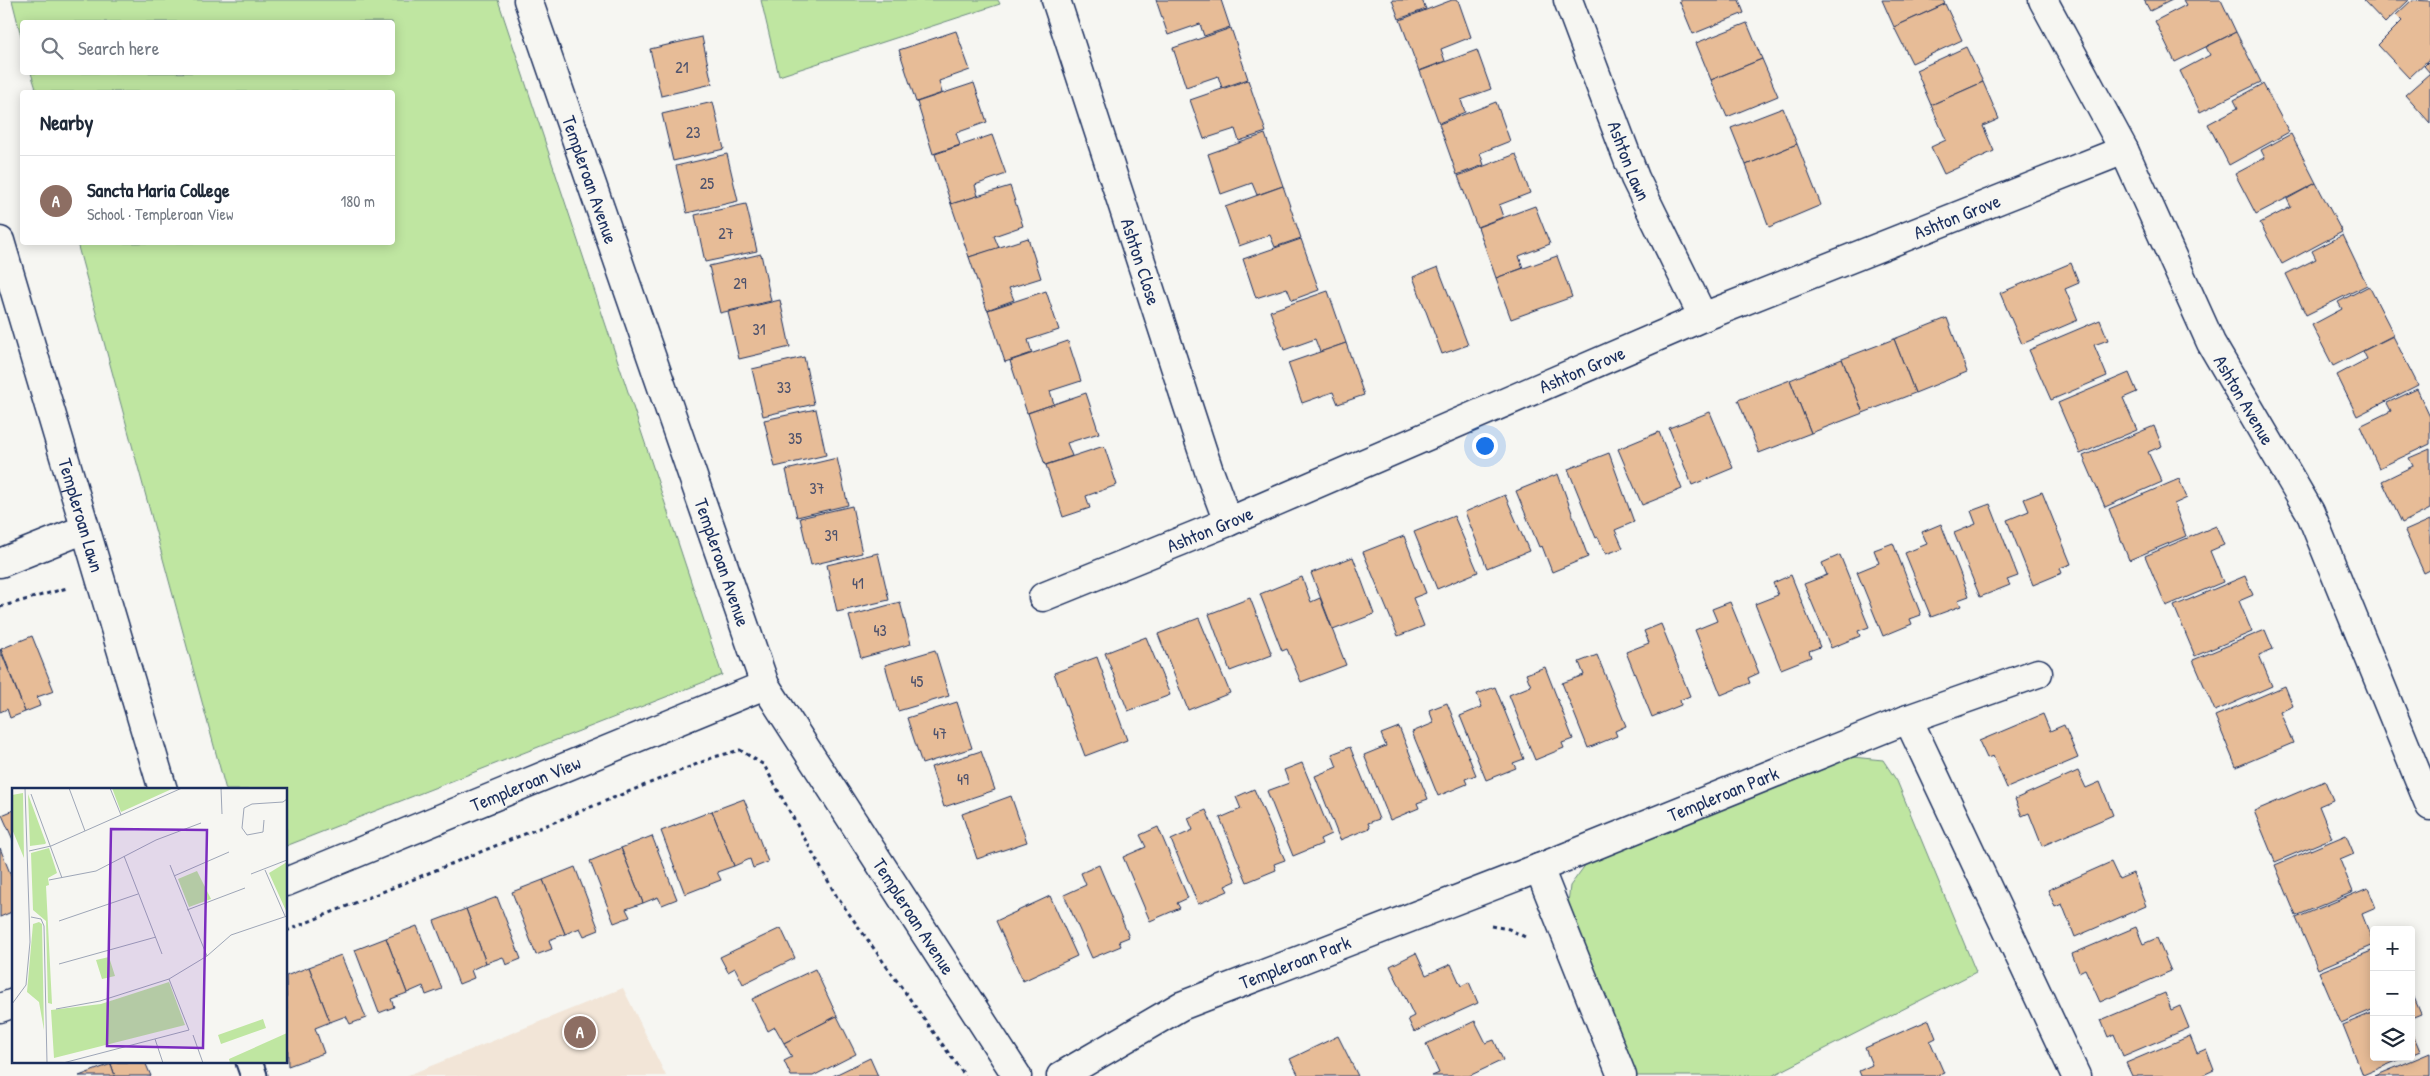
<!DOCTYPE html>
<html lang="en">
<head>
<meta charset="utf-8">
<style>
	:root { --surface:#fff; --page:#f2f2f3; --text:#1f2937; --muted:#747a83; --line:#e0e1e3; --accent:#7c3aed }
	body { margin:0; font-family:"Patrick Hand",sans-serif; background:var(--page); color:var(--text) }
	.controls { position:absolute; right:15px; bottom:15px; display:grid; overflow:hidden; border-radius:5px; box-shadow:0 2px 12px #0003 }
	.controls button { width:45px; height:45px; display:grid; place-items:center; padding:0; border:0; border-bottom:1px solid var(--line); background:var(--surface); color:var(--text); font:25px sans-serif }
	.you { position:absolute; left:1484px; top:445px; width:18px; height:18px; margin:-12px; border:4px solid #fff; border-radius:50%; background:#1a73e8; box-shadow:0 0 0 8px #1a73e833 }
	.badge { display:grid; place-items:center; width:32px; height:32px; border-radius:50%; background:var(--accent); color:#fff; font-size:16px; font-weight:700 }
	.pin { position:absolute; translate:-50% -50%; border:2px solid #fff; box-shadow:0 1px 5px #0006 }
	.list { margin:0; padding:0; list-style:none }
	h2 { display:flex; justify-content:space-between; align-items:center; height:65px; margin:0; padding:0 20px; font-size:21px }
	h2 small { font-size:16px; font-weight:400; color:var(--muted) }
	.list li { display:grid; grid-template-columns:32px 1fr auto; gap:15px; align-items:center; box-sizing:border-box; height:90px; padding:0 20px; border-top:1px solid var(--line) }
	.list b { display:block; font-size:19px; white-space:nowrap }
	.list p { margin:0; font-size:16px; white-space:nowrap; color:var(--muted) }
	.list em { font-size:16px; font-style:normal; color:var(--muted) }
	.icon { flex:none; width:28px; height:28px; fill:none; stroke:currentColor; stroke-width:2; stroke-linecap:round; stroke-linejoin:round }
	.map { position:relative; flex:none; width:2430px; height:1076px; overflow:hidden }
	.search { position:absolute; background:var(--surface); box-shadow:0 2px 12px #0003; left:20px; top:20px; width:375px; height:55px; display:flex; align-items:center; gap:12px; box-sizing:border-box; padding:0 18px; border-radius:5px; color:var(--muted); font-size:19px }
	.panel { position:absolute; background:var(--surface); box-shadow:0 2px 12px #0003; left:20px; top:90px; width:375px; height:155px; border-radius:5px }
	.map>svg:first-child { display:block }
	.built { fill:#f2e5d7 }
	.green { fill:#bfe6a1; stroke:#6d8a80 }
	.building { fill:#e7bc97; stroke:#1b2f5e }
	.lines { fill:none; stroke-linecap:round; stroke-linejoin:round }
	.lane-casing { stroke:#1b2f5e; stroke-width:29 }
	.street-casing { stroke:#1b2f5e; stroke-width:31 }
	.path { stroke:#1b2f5e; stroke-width:3; stroke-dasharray:4 4; stroke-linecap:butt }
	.lane { stroke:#f6f6f2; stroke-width:25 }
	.street { stroke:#f6f6f2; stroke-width:28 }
	.labels { text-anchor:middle; stroke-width:4; stroke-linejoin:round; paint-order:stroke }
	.number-label { font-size:16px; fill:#4e526c }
	.street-label { font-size:19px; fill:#1b2f5e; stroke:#f6f6f2 }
	.inset-road { fill:none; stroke:#9ea6b7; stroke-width:1 }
	.view { fill:#7b2cbf; fill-opacity:0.15; stroke:#7b2cbf; stroke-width:2.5 }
	.inset-edge { fill:none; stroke:#1b2f5e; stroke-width:2.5 }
</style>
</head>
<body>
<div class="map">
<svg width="2430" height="1076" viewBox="0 0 2430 1076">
	<rect width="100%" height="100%" fill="#f6f6f2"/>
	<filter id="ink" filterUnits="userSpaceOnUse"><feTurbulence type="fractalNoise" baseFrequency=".02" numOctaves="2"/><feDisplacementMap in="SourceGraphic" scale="10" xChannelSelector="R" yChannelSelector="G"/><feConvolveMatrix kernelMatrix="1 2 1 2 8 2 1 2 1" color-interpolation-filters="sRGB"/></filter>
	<g filter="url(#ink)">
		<polygon class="built" points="623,988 666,1076 406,1076"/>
		<g class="green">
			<polygon points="12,0 498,0 722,675 286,846 286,790 226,790 77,243 392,242 392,92 37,92 31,73 392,72 392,22 22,22 22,40"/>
			<polygon points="761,0 998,0 1000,4 779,76"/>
			<polygon points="1852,757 1883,760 1897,781 1976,972 1772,1076 1636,1076 1567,911 1570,886 1586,864"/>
		</g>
		<g class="building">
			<polygon points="1156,0 1221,0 1230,27 1204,36 1200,24 1168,35"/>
			<polygon points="1392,0 1422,0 1426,9 1399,19"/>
			<polygon points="1452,0 1458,0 1471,37 1441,49 1445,61 1419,71 1400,20"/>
			<polygon points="1679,0 1739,0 1744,13 1693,34"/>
			<polygon points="1882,0 1943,0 1945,4 1894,27"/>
			<polygon points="2144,0 2172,0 2150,11"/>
			<polygon points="2183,0 2221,0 2236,32 2175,62 2155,21 2186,5"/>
			<polygon points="2363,0 2409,0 2385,23"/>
			<polygon points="2412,0 2430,1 2430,58 2409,78 2378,45 2402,21 2396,15"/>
			<polygon points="1945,4 1962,40 1912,63 1894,27"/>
			<polygon points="1747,23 1762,59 1711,80 1696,43"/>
			<polygon points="1231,28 1248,79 1222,88 1218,76 1186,87 1173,48"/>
			<polygon points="956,31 970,70 939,81 942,93 916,102 899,50"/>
			<polygon points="2236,32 2261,82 2200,112 2180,71 2210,55 2206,47"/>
			<polygon points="702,37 712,84 661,96 650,49"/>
			<polygon points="1966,47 1983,82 1931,105 1916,70"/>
			<polygon points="1477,50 1491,89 1461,100 1465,112 1439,123 1420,71"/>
			<polygon points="1762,59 1778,96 1727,117 1711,80"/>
			<polygon points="2430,60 2430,123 2405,95 2430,73 2424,66"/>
			<polygon points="1248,80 1266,132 1239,141 1235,129 1204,139 1190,100"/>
			<polygon points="1983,82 1999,119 1983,126 1994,151 1944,174 1931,147 1946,140 1931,105"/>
			<polygon points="974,83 987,122 956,133 960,145 933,154 917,102"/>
			<polygon points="2263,84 2289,132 2229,165 2208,124 2238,108 2234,100"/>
			<polygon points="713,102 724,149 673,161 662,114"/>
			<polygon points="1496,102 1510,141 1480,153 1484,165 1457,175 1439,124"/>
			<polygon points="1783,108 1797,144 1746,165 1731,128"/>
			<polygon points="1265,134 1283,186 1257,195 1252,183 1221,194 1208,154"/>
			<polygon points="2291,134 2316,183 2256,214 2235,174 2265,158 2261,150"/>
			<polygon points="992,135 1006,174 975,185 978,196 951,204 935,154"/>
			<polygon points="1797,144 1821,205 1769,227 1746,165"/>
			<polygon points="727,154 738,201 687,213 676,166"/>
			<polygon points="1516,154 1530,193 1499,205 1503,217 1477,227 1458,176"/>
			<polygon points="2316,183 2342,232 2282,264 2260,223 2291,207 2287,199"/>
			<polygon points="1010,186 1023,226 994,236 999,248 969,257 951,204"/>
			<polygon points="1283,186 1301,238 1275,247 1270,235 1239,246 1225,207"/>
			<polygon points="746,204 757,251 705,262 695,215"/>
			<polygon points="1535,206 1550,244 1519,256 1523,268 1496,278 1478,227"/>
			<polygon points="2343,235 2367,285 2306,315 2286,274 2316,259 2312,251"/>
			<polygon points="1028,238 1041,278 1009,288 1014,300 987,310 969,257"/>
			<polygon points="1301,239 1319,290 1292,300 1287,288 1256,298 1243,259"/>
			<polygon points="761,254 771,301 720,313 709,266"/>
			<polygon points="1557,256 1572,297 1511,319 1496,278"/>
			<polygon points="2071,263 2079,283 2065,289 2078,320 2022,344 2000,293"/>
			<polygon points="1438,267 1468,345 1442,354 1413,277"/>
			<polygon points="2369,286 2394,335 2333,366 2312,325 2342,309 2338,302"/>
			<polygon points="1046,291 1059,330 1028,340 1032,353 1005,362 988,310"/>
			<polygon points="1328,291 1346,343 1320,352 1315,339 1284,350 1270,311"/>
			<polygon points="780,300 790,347 739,359 728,312"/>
			<polygon points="1947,318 1967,372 1915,393 1894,339"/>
			<polygon points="2100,320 2108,340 2094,345 2107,376 2051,400 2029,350"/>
			<polygon points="2393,336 2418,385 2357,416 2337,375 2367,359 2363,351"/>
			<polygon points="1894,339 1915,393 1863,413 1842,359"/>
			<polygon points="1068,341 1081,381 1050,391 1054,404 1027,413 1010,361"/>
			<polygon points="1346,343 1364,395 1338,404 1333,392 1302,403 1288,363"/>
			<polygon points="804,357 814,404 763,416 752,369"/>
			<polygon points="1842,359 1863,413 1811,433 1790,380"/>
			<polygon points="2129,373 2137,392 2123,398 2137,430 2080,454 2058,403"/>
			<polygon points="1790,380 1811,433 1759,453 1738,400"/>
			<polygon points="2417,389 2430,417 2430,444 2379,468 2360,426 2391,411 2387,403"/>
			<polygon points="1086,393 1099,433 1067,443 1072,456 1045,465 1028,413"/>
			<polygon points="816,409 826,455 775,467 764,420"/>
			<polygon points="1710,412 1733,468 1692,485 1669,428"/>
			<polygon points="2154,426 2162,446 2148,452 2162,482 2105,507 2083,456"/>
			<polygon points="1659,432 1682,489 1642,505 1618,449"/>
			<polygon points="1104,446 1117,485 1086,496 1090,508 1063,517 1046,465"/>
			<polygon points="2430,449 2430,509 2402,523 2382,481 2413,466 2409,458"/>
			<polygon points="1609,453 1634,522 1615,530 1623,548 1606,554 1598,537 1596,538 1591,526 1568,469"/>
			<polygon points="837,458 848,505 797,517 786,470"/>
			<polygon points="1558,474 1588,557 1552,572 1542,546 1539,547 1516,491"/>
			<polygon points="2179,479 2187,498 2174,504 2186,536 2129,560 2109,509"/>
			<polygon points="2042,492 2071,564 2060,568 2062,573 2033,585 2007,520 2029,511 2024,499"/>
			<polygon points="1505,495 1529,551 1487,568 1465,512"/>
			<polygon points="1990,504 2018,576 2007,580 2010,585 1980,597 1954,533 1976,524 1971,511"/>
			<polygon points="852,506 862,553 811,565 800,518"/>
			<polygon points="1454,516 1478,572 1437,589 1414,532"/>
			<polygon points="2430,520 2430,570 2424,573 2405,531"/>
			<polygon points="1941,524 1969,596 1958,600 1961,606 1931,617 1905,553 1927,544 1922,532"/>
			<polygon points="2216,526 2224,545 2210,551 2223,582 2166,606 2145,556"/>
			<polygon points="1404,536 1426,593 1413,598 1424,626 1398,636 1363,552"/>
			<polygon points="1893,543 1921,615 1910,619 1912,624 1883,636 1857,572 1879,563 1874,550"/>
			<polygon points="878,553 889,600 837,612 827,565"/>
			<polygon points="1840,555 1869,627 1858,631 1860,636 1831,648 1804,584 1827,575 1822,563"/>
			<polygon points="1353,557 1374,614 1333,630 1311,573"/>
			<polygon points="1791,575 1820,647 1809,651 1811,657 1781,669 1755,604 1778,595 1773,583"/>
			<polygon points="2245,576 2253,595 2239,601 2252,632 2195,656 2174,606"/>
			<polygon points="1302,577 1311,602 1320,598 1346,665 1301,682 1287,649 1282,651 1260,594"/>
			<polygon points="1250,598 1272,655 1230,671 1209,614"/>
			<polygon points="900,602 911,644 861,658 849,616"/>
			<polygon points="1730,602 1759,673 1748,678 1750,683 1721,695 1695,630 1717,621 1712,609"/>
			<polygon points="1199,618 1230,693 1188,710 1158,634"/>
			<polygon points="1661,624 1690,696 1680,700 1681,705 1652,717 1626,652 1649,643 1644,631"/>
			<polygon points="2265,630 2273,649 2259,655 2272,686 2215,711 2193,660"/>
			<polygon points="32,636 54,691 37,697 40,706 25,712 1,649"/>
			<polygon points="1146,637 1170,695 1128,711 1105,653"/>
			<polygon points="0,649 25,712 10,718 7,709 0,712"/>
			<polygon points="935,650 949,696 898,711 885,665"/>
			<polygon points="1597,655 1626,726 1615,731 1617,736 1588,748 1562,683 1584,675 1579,662"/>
			<polygon points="1097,657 1127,740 1085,756 1054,673"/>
			<polygon points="1545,667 1573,739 1562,743 1564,748 1535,760 1509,695 1531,686 1526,674"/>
			<polygon points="2285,686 2293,706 2280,712 2293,743 2236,767 2215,716"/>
			<polygon points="1495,687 1524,759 1513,763 1516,768 1486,780 1460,716 1482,707 1477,694"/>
			<polygon points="957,702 972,748 922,764 907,718"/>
			<polygon points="1447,703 1476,775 1465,779 1467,784 1438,796 1412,732 1434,723 1429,710"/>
			<polygon points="2043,714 2050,731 2064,725 2078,758 2007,788 1993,756 1987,758 1979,741"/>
			<polygon points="1399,727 1428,799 1417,803 1419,808 1390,820 1364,755 1386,746 1381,734"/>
			<polygon points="1350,747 1379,819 1368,823 1370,828 1340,840 1315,776 1337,767 1332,754"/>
			<polygon points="981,751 995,790 944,807 931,767"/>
			<polygon points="1302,763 1331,834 1320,839 1322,844 1293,856 1267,791 1289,783 1284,770"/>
			<polygon points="2078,771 2086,788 2100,782 2113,815 2042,846 2029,813 2022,816 2015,799"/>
			<polygon points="2325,781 2333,800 2319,806 2332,838 2275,862 2254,811"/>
			<polygon points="1254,789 1285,860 1274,864 1276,870 1247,882 1220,818 1241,809 1236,797"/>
			<polygon points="1011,796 1027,842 977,859 962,814"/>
			<polygon points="744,799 768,862 753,868 750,859 734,866 712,811"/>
			<polygon points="14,810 14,842 2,815"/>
			<polygon points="1206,810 1236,881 1225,886 1228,891 1198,904 1171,840 1193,830 1188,818"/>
			<polygon points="712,811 734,866 717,872 721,880 685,894 661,831"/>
			<polygon points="1158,827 1188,898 1177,903 1180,908 1150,921 1123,857 1146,847 1140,835"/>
			<polygon points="2346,835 2354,854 2340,860 2353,892 2296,916 2275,865"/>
			<polygon points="652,836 677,899 662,905 658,897 643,903 621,848"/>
			<polygon points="0,848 14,883 14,911 0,917"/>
			<polygon points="621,848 643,903 626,909 630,917 614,923 590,861"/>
			<polygon points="2111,862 2119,879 2133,873 2146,906 2075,937 2062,904 2055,907 2048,890"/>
			<polygon points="1099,865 1129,937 1119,941 1121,946 1092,958 1064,895 1086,885 1081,873"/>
			<polygon points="575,867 599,930 584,936 580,928 565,934 543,880"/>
			<polygon points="543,880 565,934 549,940 552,949 536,955 512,892"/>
			<polygon points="2368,888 2376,908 2362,914 2374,945 2318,969 2296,918"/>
			<polygon points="1050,896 1077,956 1023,981 996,921"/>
			<polygon points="497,897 521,959 506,965 503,957 486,963 466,909"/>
			<polygon points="466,909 486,963 471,970 474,978 459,984 434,921"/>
			<polygon points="417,926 442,989 426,995 423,986 407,993 386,938"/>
			<polygon points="2136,927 2143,944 2157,938 2171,971 2100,1002 2085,969 2079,972 2072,954"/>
			<polygon points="781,928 795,958 743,984 735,968 728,972 720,957"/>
			<polygon points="386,938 407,993 391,999 394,1007 379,1013 355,950"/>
			<polygon points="2374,950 2374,1009 2341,1023 2319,972"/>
			<polygon points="1416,953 1426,975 1451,964 1461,986 1469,982 1478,1003 1414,1032 1408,1019 1414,1016 1390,966"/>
			<polygon points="341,955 366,1018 350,1024 346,1016 330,1022 309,967"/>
			<polygon points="309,967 330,1022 315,1028 324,1053 288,1066 286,976"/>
			<polygon points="815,969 837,1016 784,1043 775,1027 768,1031 752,999"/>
			<polygon points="2165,993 2171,1010 2180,1006 2189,1028 2123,1056 2114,1034 2108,1037 2101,1020"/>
			<polygon points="2413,995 2421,1014 2411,1018 2411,996"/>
			<polygon points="2374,1012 2374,1057 2406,1057 2363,1075 2343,1025"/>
			<polygon points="837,1016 856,1054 813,1076 791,1076 784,1061 792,1057 784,1043"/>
			<polygon points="1929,1020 1936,1038 1930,1041 1944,1073 1937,1076 1861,1076 1859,1071 1872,1065 1865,1048"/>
			<polygon points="1475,1021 1486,1043 1494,1040 1503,1060 1469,1076 1432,1076 1439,1073 1426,1044"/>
			<polygon points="2411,1029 2420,1051 2411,1055"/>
			<polygon points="1338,1036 1358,1076 1299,1076 1290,1059"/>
			<polygon points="2190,1036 2197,1053 2206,1049 2214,1070 2201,1076 2132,1076 2126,1063"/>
			<polygon points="2430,1053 2430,1076 2375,1076"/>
			<polygon points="870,1058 878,1076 833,1076"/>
			<polygon points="114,1062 145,1062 151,1076 115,1076 111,1064"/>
			<polygon points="111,1064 115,1076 79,1076"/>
		</g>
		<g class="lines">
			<g class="lane-casing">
				<polyline id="lane" points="249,1062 254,1076"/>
			</g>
			<g class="street-casing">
				<g id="street">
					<path id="s1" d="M528,0L765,685L1017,1076"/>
					<path id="s2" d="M1056,0L1209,471L1228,522"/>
					<path id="s3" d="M1568,0L1635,178L1703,317"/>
					<path id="s4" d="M2043,0L2124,150L2211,343L2310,512L2430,806"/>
					<path id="s5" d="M0,241L163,790"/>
					<polyline points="0,563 85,529"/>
					<path id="s6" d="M1043,597L1228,522L1703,317L2124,150"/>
					<polyline points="1908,719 2076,1076"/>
					<polyline points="1539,868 1622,1076"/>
					<path id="s7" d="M286,882L765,685"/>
					<polyline points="0,1008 14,1003"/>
					<path id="s8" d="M1061,1076L1181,1006L1539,868L1908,719L2038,673"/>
				</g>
			</g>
			<g class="path">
				<polyline points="0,607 67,588"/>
				<polyline points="1491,926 1509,929 1527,938"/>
				<polyline points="286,931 714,757 740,750 764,765 837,897 965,1076"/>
			</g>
			<use href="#lane" class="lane"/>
			<use href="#street" class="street"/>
		</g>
	</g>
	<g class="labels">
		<g class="number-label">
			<text x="682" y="73">21</text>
			<text x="693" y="138">23</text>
			<text x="707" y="189">25</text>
			<text x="726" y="239">27</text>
			<text x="740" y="289">29</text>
			<text x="759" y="335">31</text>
			<text x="784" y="393">33</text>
			<text x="795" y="444">35</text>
			<text x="817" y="494">37</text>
			<text x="831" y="541">39</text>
			<text x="858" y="589">41</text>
			<text x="880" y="636">43</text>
			<text x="917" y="687">45</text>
			<text x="940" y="739">47</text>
			<text x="963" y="785">49</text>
		</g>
		<g class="street-label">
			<text dy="7" stroke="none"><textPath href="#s3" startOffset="172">Ashton Lawn</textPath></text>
			<text dy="7" stroke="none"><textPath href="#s1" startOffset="190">Templeroan Avenue</textPath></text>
			<text dy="7" stroke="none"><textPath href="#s6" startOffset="990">Ashton Grove</textPath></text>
			<text dy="7" stroke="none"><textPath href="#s2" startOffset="275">Ashton Close</textPath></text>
			<text dy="7" stroke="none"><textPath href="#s6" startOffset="585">Ashton Grove</textPath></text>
			<text dy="7" stroke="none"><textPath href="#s4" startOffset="448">Ashton Avenue</textPath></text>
			<text dy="7" stroke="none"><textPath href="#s5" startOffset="286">Templeroan Lawn</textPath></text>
			<text dy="7" stroke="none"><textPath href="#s6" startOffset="180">Ashton Grove</textPath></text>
			<text dy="7" stroke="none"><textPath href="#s1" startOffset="595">Templeroan Avenue</textPath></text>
			<text dy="7" stroke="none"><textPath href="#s7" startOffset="259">Templeroan View</textPath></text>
			<text dy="7" stroke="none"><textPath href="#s8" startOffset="721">Templeroan Park</textPath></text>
			<text dy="7" stroke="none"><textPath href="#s1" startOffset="1000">Templeroan Avenue</textPath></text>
			<text dy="7" stroke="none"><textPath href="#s8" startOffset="261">Templeroan Park</textPath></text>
		</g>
	</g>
	<g transform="translate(12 788)">
		<rect width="275" height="275" fill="#f6f6f2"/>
		<path d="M100,0H162L109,24ZM11,5L12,70L0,41V7ZM16,6L34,55L33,56L18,58ZM37,60L45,85L36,90L37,97L34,98L40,216L36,215L34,133L21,122L19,65ZM275,74V125L257,85ZM185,83L199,111L177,119L166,91ZM27,134L30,136L32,242L27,214L15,204L21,136ZM97,169L103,188L90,191L84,172ZM157,194L173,237L42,270L39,222L89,216ZM251,231L254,240L209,256L206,247ZM275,245V275H218L217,271Z" fill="#bfe6a1"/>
		<path class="inset-road" d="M57,0L73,43M98,0L109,27M209,0L210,26M19,6L50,90M252,32L251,44L235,47L230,40L232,20L240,16L271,14L275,11M17,63L39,58L170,0M112,68L150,166M158,77L195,168M253,82L273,128M239,86L275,72M162,88L217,64M37,92L84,83L144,52L189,35M175,122L233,100M19,129L29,131L32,138L35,275M47,133L126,106M47,176L144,149M0,216L14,197L18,154L13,0M44,221L88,213L157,191L195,168L219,147L275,128M181,247L191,275M143,251L151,275M51,275L177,242L157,191"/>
		<path class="view" d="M99,41L195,42L191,260L95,258Z"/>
		<rect width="275" height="275" class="inset-edge"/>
	</g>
</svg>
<div class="controls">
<button>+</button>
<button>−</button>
<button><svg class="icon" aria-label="layers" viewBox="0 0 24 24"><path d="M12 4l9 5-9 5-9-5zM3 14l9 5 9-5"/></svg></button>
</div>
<div class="you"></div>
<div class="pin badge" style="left:580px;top:1032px;background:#8d6e63">A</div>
<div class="search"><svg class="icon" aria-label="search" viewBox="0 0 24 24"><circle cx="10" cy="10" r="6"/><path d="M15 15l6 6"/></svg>Search here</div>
<section class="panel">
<h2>Nearby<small></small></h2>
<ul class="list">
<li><span class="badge" style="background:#8d6e63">A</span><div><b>Sancta Maria College</b><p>School · Templeroan View</p></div><em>180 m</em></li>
</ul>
</section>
</div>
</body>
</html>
